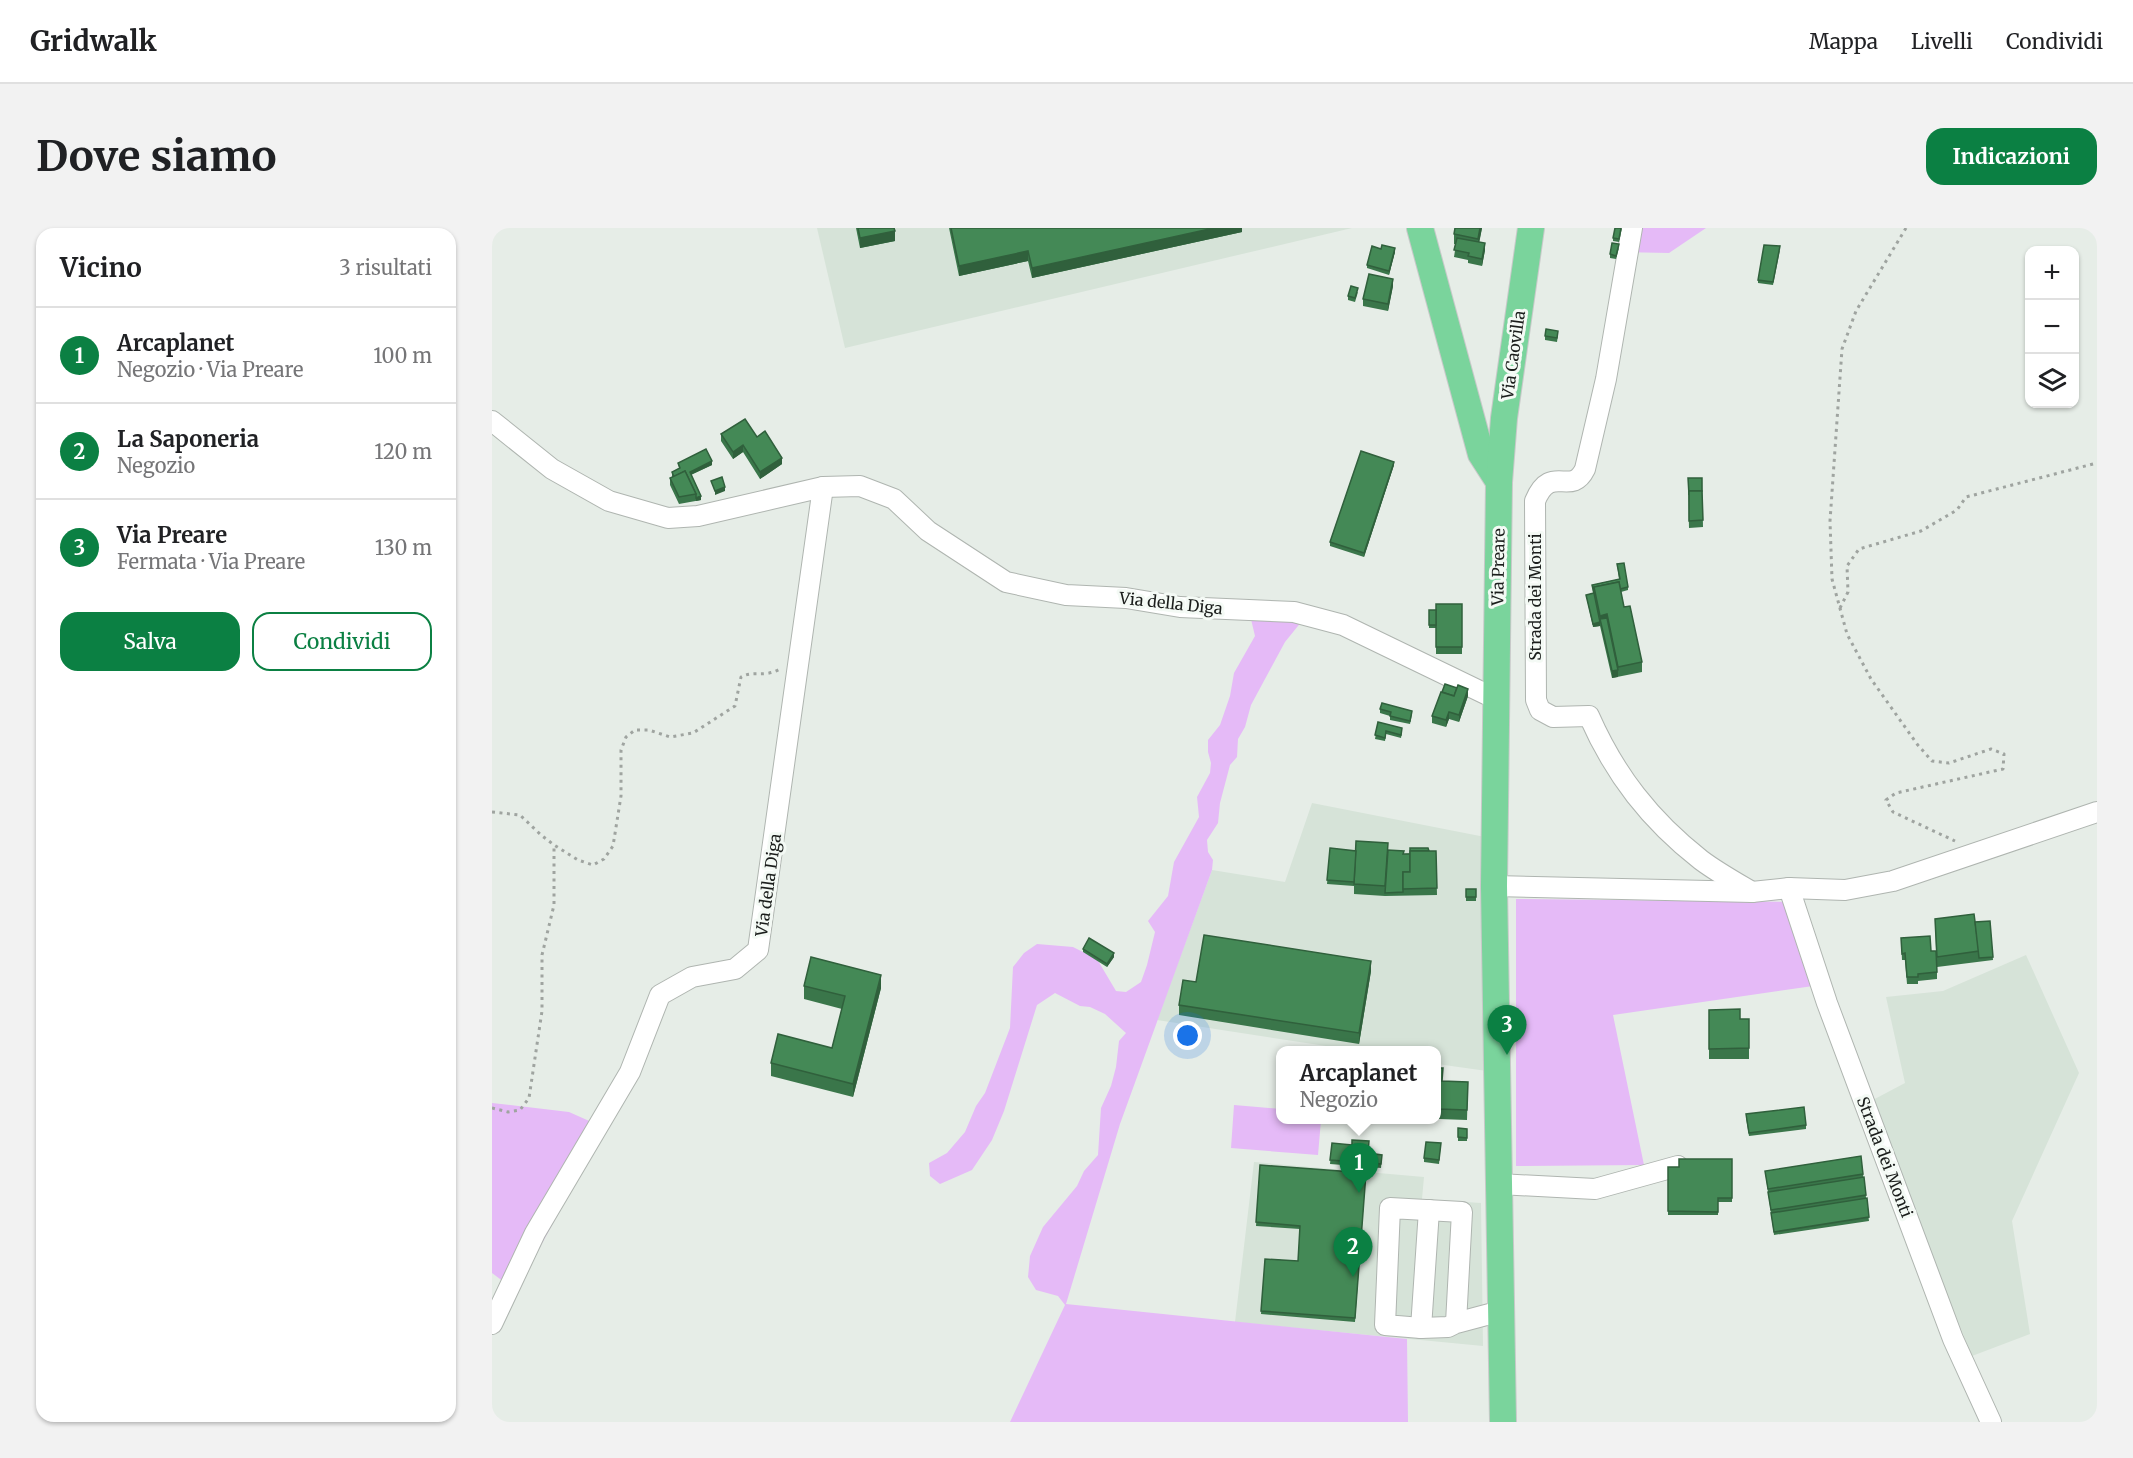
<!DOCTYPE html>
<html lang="it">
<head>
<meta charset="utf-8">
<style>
	:root { --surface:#fff; --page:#f2f2f2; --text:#202124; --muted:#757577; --line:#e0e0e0; --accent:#0b8043 }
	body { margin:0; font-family:Merriweather,serif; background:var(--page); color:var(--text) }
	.controls { position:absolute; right:18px; top:18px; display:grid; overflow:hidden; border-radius:12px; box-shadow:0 2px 4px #0004 }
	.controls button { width:54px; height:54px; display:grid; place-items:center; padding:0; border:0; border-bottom:2px solid var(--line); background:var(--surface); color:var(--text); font:30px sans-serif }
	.you { position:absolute; left:696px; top:808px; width:21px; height:21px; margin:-15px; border:4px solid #fff; border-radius:50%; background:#1a73e8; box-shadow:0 0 0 9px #1a73e833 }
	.badge { display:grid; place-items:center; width:39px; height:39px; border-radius:50%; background:var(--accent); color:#fff; font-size:20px; font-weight:700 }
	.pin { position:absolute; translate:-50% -50px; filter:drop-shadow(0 2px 3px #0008) }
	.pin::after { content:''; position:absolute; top:32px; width:21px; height:18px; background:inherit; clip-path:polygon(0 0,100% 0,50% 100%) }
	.popup { position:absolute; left:784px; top:818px; width:165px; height:78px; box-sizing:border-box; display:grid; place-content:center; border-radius:12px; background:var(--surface); filter:drop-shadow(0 2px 4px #0005); font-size:20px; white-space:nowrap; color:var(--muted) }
	.popup b { font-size:22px; color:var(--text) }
	.popup::after { content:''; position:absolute; left:50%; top:100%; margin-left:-12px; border:12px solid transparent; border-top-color:var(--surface) }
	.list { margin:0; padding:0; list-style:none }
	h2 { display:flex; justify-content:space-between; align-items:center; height:78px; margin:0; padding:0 24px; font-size:26px }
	h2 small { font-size:20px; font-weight:400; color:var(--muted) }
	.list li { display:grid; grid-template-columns:39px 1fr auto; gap:18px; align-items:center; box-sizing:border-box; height:96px; padding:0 24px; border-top:2px solid var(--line) }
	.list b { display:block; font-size:22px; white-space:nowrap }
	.list p { margin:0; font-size:20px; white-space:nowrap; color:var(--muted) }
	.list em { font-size:20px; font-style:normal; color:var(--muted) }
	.actions { display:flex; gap:12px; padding:18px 24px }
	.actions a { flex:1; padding:14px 0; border:2px solid var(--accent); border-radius:18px; text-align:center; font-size:21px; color:var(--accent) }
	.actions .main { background:var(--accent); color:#fff }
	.icon { flex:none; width:33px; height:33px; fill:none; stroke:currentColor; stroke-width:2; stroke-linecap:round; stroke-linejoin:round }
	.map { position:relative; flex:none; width:1605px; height:1194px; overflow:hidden; border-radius:18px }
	header { display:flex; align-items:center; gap:36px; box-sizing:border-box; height:84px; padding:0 30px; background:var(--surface); border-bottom:2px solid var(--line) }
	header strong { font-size:28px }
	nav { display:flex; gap:33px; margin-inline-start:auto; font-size:21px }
	.intro { display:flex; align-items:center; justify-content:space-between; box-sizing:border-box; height:144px; padding:0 36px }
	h1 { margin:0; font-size:42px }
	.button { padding:15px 27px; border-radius:18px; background:var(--accent); color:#fff; font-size:21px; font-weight:700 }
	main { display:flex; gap:36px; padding:0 36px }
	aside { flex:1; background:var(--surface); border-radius:18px; box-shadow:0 2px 4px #0004 }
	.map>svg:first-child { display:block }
	.built { fill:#d6e3d8 }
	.green { fill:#e5baf7 }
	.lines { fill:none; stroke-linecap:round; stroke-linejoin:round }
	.minor-casing { stroke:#afb5b0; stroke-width:22 }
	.major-casing { stroke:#c8c9c9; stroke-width:28 }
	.path { stroke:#9fa4a0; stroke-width:3; stroke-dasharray:3 4.5; stroke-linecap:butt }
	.minor { stroke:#fff; stroke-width:20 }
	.major { stroke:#7ad49c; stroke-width:26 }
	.wall { fill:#3a764a }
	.shaded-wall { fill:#30603c }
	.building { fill:#448956; stroke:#30603c; stroke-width:1.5 }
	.labels { text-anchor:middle; stroke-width:6; stroke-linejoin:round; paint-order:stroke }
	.street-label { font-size:16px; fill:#1b1e1c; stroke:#f4faf5 }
</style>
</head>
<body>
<header>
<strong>Gridwalk</strong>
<nav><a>Mappa</a><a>Livelli</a><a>Condividi</a></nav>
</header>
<div class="intro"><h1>Dove siamo</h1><a class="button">Indicazioni</a></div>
<main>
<aside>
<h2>Vicino<small>3 risultati</small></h2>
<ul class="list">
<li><span class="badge">1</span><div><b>Arcaplanet</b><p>Negozio · Via Preare</p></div><em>100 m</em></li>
<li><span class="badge">2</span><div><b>La Saponeria</b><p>Negozio</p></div><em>120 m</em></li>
<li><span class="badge">3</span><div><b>Via Preare</b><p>Fermata · Via Preare</p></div><em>130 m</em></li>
</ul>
<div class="actions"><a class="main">Salva</a><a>Condividi</a></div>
</aside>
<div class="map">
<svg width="1605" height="1194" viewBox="0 0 1605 1194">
	<rect width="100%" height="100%" fill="#e6ede7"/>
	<g class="built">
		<polygon points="325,0 860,0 353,120"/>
		<polygon points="820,575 993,609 995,843 945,836 945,822 860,822 665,792 720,642 793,654"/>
		<polygon points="1534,727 1587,845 1520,993 1538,1106 1480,1128 1377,874 1413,855 1394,769 1451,763"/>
		<polygon points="762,934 932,949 930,971 989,975 991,1118 743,1094"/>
	</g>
	<g class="green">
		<polygon points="1135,0 1214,0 1177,25 1127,24"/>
		<polygon points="758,387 810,393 793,414 759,477 753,499 746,511 745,529 738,537 728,575 726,595 715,612 716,624 721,632 720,642 628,896 574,1076 915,1111 916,1194 518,1194 573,1077 566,1068 544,1062 536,1049 538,1028 551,999 585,958 592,943 606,927 609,880 619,858 624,839 627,813 634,805 613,786 598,779 588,778 563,765 545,777 512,883 500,912 480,942 448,956 438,948 437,935 455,925 473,904 484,878 493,865 518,800 521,739 532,725 545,716 581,719 605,731 624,763 634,764 649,754 655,737 663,704 656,693 676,668 682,634 707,589 705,569 718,545 719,535 716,524 716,512 728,497 738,468 742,445 763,408"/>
		<polygon points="1024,671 1306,674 1335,756 1121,787 1152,937 1024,938"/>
		<polygon points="0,875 77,884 113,900 24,1063 0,1045"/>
		<polygon points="742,877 789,881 789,892 829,892 826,927 739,920"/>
	</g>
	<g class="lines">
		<g class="minor-casing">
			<g id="minor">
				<path d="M1140,0L1114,151L1093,241C1079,270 1059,234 1043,273L1044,472L1048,482L1061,489L1097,488C1123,547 1158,592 1209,632C1225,644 1243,654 1260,664"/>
				<polyline points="0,193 60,241 117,273 176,290 206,288 331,259 368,258 402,271 436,303 514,354 574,367 634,370 688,379 802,384 851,397 1004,471"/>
				<polyline points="1002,658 1260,664 1297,660 1353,662 1401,653 1605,584"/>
				<polyline points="1297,660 1335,775 1461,1111 1499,1194"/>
				<polyline points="1007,956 1103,961 1186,938"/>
				<polyline points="964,1095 970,984 898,980 893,1097 929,1100 956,1099 964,1095 1009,1083"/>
				<polyline points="0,1096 43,1005 138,844 168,767 200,749 243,741 266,722 331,259"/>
				<polyline points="929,1100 937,982"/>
			</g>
		</g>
		<g class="major-casing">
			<g id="major">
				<polyline points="928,0 989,226 1007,254"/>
				<polyline points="1011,1194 1002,658 1007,254 1012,190 1039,0"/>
			</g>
		</g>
		<g class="path">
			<polyline points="1414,0 1364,83 1350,121 1338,293 1340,351 1355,406 1379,451 1425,516 1440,533 1457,535 1499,521 1512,526 1511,541 1404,565 1394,572 1401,584 1463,613"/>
			<polyline points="1604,0 1605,2"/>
			<polyline points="1348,380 1356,364 1355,338 1367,321 1429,303 1465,282 1474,269 1605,235"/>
			<path d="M0,584L28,587L49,607L62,617L86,632L101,637L112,631L121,618L129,568V522L134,509L143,502H157L178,509L201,505L243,478L249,449C262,442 272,450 288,441"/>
			<polyline points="0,880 16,884 28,882 37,870 50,783 50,727 62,677 62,617"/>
		</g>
		<use href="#minor" class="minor"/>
		<use href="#major" class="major"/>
	</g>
	<g class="wall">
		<polygon points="364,0 402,0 403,13 368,20"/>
		<polygon points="457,0 750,0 750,4 540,50 536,33 467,48"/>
		<polygon points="963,0 990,0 987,14 993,22 990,38 976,35 976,32 962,29 964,16 962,16 962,6"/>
		<polygon points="1130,0 1127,14 1121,13 1121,10"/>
		<polygon points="1127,20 1124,31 1118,30 1118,26"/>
		<polygon points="1288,22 1281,57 1266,55 1266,52"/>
		<polygon points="903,24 897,47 875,40 875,37"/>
		<polygon points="901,58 896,83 871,78 871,71"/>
		<polygon points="866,64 863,74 856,72 856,68"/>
		<polygon points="1066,107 1065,114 1053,112 1053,108"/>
		<polygon points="229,206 265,209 290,236 268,251 251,224 241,231 229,213"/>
		<polygon points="186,235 220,237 199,247 209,272 187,276 178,257 178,250 180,249 180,244 187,240"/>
		<polygon points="902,237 872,329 838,318 838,314"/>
		<polygon points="1196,250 1210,250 1211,299 1197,300"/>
		<polygon points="1125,336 1136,359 1136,362 1129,364 1132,379 1150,434 1150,444 1120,450 1108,398 1101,399 1094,367 1101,365 1100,357 1127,351"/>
		<rect x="944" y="376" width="26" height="50"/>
		<rect x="937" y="382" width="7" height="18"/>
		<polygon points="976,468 967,494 957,491 954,499 940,495 940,488"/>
		<polygon points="888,481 920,486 918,496 898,492 898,488 888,485"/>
		<polygon points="886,494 910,504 909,510 894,506 893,513 883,511"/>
		<polygon points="838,620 864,623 896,622 912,626 944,623 945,667 893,668 862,666 862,658 835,656"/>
		<rect x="974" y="661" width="10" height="12"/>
		<polygon points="1443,691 1483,694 1498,693 1501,732 1445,739 1445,751 1426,753 1426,756 1415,756 1413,732 1410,732 1409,710 1439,723 1444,723"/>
		<polygon points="591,721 622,729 615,739 591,724"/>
		<polygon points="879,743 867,816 687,787 687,777 704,754"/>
		<polygon points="312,758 389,760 361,869 279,848 279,835 340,820 350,781 312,771"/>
		<polygon points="1217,782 1248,791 1257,791 1257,831 1217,831"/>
		<polygon points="945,840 950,853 976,854 975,892 947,891 947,880 945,880"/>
		<polygon points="1254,890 1314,897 1314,901 1257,908"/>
		<polygon points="966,900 975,901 975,913 966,913"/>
		<polygon points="840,915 876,925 890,927 889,940 838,936"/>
		<polygon points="949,915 947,936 932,934 932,930"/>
		<polygon points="1240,931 1240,974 1226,974 1226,987 1176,987 1176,939 1187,939"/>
		<polygon points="768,937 874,945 863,1094 769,1086 773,1031 806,1033 808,1001 764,998"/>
		<polygon points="1273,943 1371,946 1377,993 1282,1007"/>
	</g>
	<g class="shaded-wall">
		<polygon points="722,0 750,0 750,4 540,50 540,40"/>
		<polygon points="988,0 990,0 986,21 986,11"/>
		<polygon points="403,3 403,13 368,20 368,10"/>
		<polygon points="993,15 993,22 990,38 990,31"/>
		<polygon points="903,20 903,24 897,47 897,43"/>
		<polygon points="536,23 536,33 467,48 467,38"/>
		<polygon points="901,51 901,58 896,83 896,76"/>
		<polygon points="251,217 251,224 241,231 241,224"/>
		<polygon points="290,230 290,236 268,251 268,244"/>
		<polygon points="220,233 220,237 198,247 198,244"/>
		<polygon points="902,234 902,237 872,329 872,325"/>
		<polygon points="233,259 233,263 223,267 223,263"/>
		<polygon points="209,268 209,272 204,273 204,270"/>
		<polygon points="1115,386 1115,396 1108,391 1108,398 1101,399 1101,396 1108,394 1108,388"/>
		<polygon points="1126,442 1126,449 1120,450 1120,443"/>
		<polygon points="976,461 976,468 967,494 967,487"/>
		<polygon points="957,484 957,491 954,499 954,492"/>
		<polygon points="622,725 622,729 615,739 615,736"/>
		<polygon points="879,733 879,743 867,816 867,805"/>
		<polygon points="389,747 389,760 361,869 361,856"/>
	</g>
	<g class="building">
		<polygon points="366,0 402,0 403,3 368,10"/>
		<polygon points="459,0 722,0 540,40 536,23 467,38"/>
		<polygon points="963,0 988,0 986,11 962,6"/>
		<polygon points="1123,0 1129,0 1127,11 1121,10"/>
		<polygon points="965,10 993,15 990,31 976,28 977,25 962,22"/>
		<polygon points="1120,15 1127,16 1124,28 1118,26"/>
		<polygon points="890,17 903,20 897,43 875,37 880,18 889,21"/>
		<polygon points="1272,17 1288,18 1281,54 1266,52"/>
		<polygon points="877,46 901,51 896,76 871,71"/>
		<polygon points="859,58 866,60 863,70 856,68"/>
		<polygon points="1054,101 1066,103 1065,110 1053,108"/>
		<polygon points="253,191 265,209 273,203 290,230 268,244 251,217 241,224 229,206"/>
		<polygon points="214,221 220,233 198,244 209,268 204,270 204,266 193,243 182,249 180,244 188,240 186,235"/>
		<polygon points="869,223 902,234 872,325 838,314"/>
		<polygon points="193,243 204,266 187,269 178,250"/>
		<polygon points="230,249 233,259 223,263 219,253"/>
		<polygon points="1196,250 1210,250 1210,263 1197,263 1197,267"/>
		<polygon points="1197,263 1210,263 1211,292 1197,293"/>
		<polygon points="1132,335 1136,359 1128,361 1127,354 1102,359 1102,365 1100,357 1128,351 1125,336"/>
		<polygon points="1127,354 1132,379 1138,378 1150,434 1126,439 1115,386 1108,388 1102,359"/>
		<polygon points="1102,365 1108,394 1101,396 1094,367"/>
		<rect x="944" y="376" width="26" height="43"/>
		<rect x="937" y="382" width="7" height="15"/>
		<polygon points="1115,390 1126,442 1120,443 1108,391"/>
		<polygon points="953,456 965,460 962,468 950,464"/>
		<polygon points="966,457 976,461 967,487 957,484 954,492 940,488 949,464 962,468"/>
		<polygon points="890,475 920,483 918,493 898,488 899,484 888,481"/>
		<polygon points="886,494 910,500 909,507 894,503 893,510 883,507"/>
		<polygon points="864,613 896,615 893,658 862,656"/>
		<polygon points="838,620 864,623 862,654 835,652"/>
		<polygon points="918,620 936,620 937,623 918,623 918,644 911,644 911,664 893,665 896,622 912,623 911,626 918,626"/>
		<polygon points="918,623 944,623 945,660 911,661 911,644 918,644"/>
		<rect x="974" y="661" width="10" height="8"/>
		<polygon points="1482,686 1487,723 1445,729 1443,691"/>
		<polygon points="1498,693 1501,729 1487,730 1483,694"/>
		<polygon points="712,707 879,733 867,805 687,777 691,752 704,754"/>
		<polygon points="1438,708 1439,723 1444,723 1445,744 1426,746 1426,749 1415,749 1413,725 1410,726 1409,710"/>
		<polygon points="597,710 622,725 615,736 591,721"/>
		<polygon points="319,729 389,747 361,856 279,835 286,806 340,820 353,768 312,758"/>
		<polygon points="1248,781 1248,791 1257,791 1257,820 1217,821 1217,782"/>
		<polygon points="945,840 951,840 950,853 976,854 975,882 947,881 948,870 945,869"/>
		<polygon points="1312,879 1314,897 1257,905 1254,886"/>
		<polygon points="966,900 975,901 975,910 966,909"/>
		<polygon points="860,912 877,913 876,925 890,927 889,936 838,932 840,915 860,917"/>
		<polygon points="934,914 949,915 947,932 932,930"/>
		<polygon points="1369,928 1371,946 1276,961 1273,943"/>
		<polygon points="1187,931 1240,931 1240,970 1226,970 1226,984 1176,983 1176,939 1187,939"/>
		<polygon points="768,937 874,945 863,1090 769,1083 773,1031 806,1033 808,998 764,994"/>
		<polygon points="1372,949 1374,967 1279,982 1276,964"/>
		<polygon points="1375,970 1377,989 1282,1004 1279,985"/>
	</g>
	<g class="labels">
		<g class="street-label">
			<text transform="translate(1021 127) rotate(-82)" y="6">Via Caovilla</text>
			<text transform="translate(1006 339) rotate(-89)" y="6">Via Preare</text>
			<text transform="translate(1043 369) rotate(-90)" y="6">Strada dei Monti</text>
			<text transform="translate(679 375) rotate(6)" y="6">Via della Diga</text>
			<text transform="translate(276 657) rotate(-82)" y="6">Via della Diga</text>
			<text transform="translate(1393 929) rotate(69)" y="6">Strada dei Monti</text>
		</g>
	</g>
</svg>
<div class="controls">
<button>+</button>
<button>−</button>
<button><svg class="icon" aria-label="layers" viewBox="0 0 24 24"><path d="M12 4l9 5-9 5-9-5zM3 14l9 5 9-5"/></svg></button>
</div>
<div class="you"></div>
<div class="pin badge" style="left:867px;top:965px">1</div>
<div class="popup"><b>Arcaplanet</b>Negozio</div>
<div class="pin badge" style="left:861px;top:1049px">2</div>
<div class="pin badge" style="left:1015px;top:827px">3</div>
</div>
</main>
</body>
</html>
